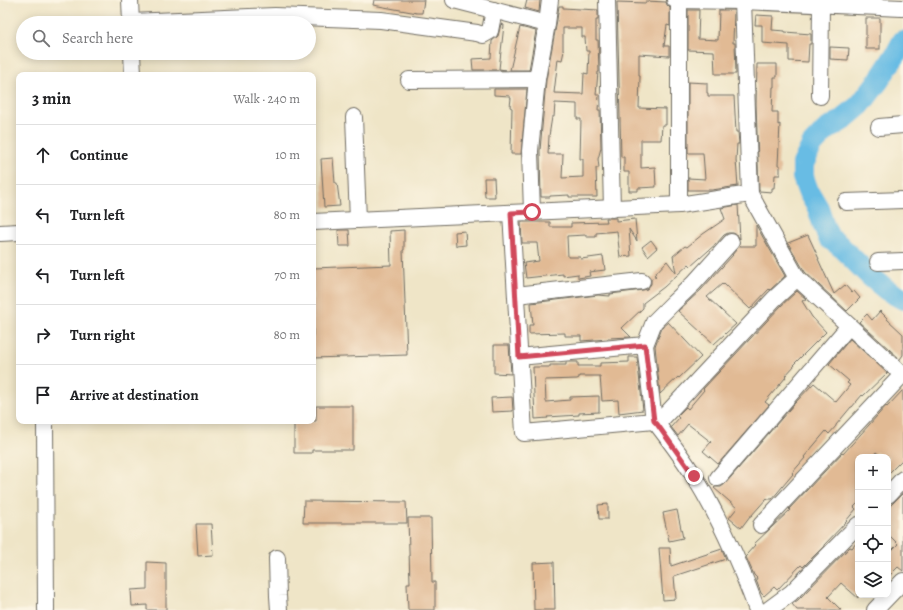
<!DOCTYPE html>
<html lang="en">
<head>
<meta charset="utf-8">
<style>
	:root { --surface:#fff; --page:#f2f2f2; --text:#202124; --muted:#757577; --line:#e0e0e0 }
	body { margin:0; font-family:Alegreya,serif; background:var(--page); color:var(--text) }
	.controls { position:absolute; right:12px; bottom:12px; display:grid; overflow:hidden; border-radius:8px; box-shadow:0 2px 10px #0003 }
	.controls button { width:36px; height:36px; display:grid; place-items:center; padding:0; border:0; border-bottom:1px solid var(--line); background:var(--surface); color:var(--text); font:20px sans-serif }
	.stop { position:absolute; width:12px; height:12px; margin:-9px; border:3px solid #d1495b; border-radius:50%; background:#fff }
	.stop.end { background:#d1495b; border-color:#fff; box-shadow:0 1px 4px #0008 }
	.list { margin:0; padding:0; list-style:none }
	h2 { display:flex; justify-content:space-between; align-items:center; height:52px; margin:0; padding:0 16px; font-size:17px }
	h2 small { font-size:13px; font-weight:400; color:var(--muted) }
	.list li { display:grid; grid-template-columns:26px 1fr auto; gap:12px; align-items:center; box-sizing:border-box; height:60px; padding:0 16px; border-top:1px solid var(--line) }
	.list b { display:block; font-size:15px; white-space:nowrap }
	.list em { font-size:13px; font-style:normal; color:var(--muted) }
	.icon { flex:none; width:22px; height:22px; fill:none; stroke:currentColor; stroke-width:2; stroke-linecap:round; stroke-linejoin:round }
	.map { position:relative; flex:none; width:903px; height:610px; overflow:hidden }
	.search { position:absolute; background:var(--surface); box-shadow:0 2px 10px #0003; left:16px; top:16px; width:300px; height:44px; display:flex; align-items:center; gap:10px; box-sizing:border-box; padding:0 14px; border-radius:22px; color:var(--muted); font-size:15px }
	.panel { position:absolute; background:var(--surface); box-shadow:0 2px 10px #0003; left:16px; top:72px; width:300px; height:352px; border-radius:8px }
	.map>svg:first-child { display:block }
	.lines { fill:none; stroke-linecap:round; stroke-linejoin:round }
	.river { stroke:#68bce4; stroke-width:22 }
	.building { fill:#e1ba94; fill-rule:evenodd }
	.minor-casing { stroke:#706c62; stroke-width:18 }
	.minor { stroke:#fff; stroke-width:16 }
	.route { stroke:#d1495b; stroke-width:5 }
</style>
</head>
<body>
<div class="map">
<svg width="903" height="610" viewBox="0 0 903 610">
	<rect width="100%" height="100%" fill="#fcf5e5"/>
	<filter id="ink" filterUnits="userSpaceOnUse"><feTurbulence type="fractalNoise" baseFrequency=".025" numOctaves="2"/><feDisplacementMap in="SourceGraphic" scale="8" xChannelSelector="R" yChannelSelector="G"/><feConvolveMatrix kernelMatrix="1 2 1 2 8 2 1 2 1" color-interpolation-filters="sRGB"/></filter>
	<filter id="wash" filterUnits="userSpaceOnUse"><feTurbulence type="fractalNoise" baseFrequency=".012" numOctaves="4" result="noise"/><feDisplacementMap in="SourceGraphic" scale="16" xChannelSelector="R" yChannelSelector="G"/><feGaussianBlur stdDeviation="0.9" result="paint"/><feColorMatrix in="noise" values="0 0 0 0 0 0 0 0 0 0 0 0 0 0 0 0 0 1.4 0 .05"/><feComposite in="paint" operator="in"/></filter>
	<g filter="url(#wash)">
		<rect width="100%" height="100%" fill="#efe5c7"/>
		<g class="lines">
			<polyline class="river" points="903,41 896,54 879,80 860,105 841,121 826,130 812,145 803,164 803,177 808,191 818,208 824,226 829,238 839,245 871,277 887,290 903,299"/>
		</g>
		<g id="blocks">
			<g class="building">
				<polygon points="374,0 424,0 422,13 417,13 373,5"/>
				<polygon points="527,0 540,0 539,12 525,8"/>
				<polygon points="646,1 666,2 667,5 670,8 670,26 667,25 664,46 669,46 669,56 639,54 639,76 640,76 639,108 666,109 666,125 662,125 661,140 641,140 641,168 655,167 656,187 638,188 638,191 629,191 629,172 624,172 624,157 621,157 617,2 646,3"/>
				<path d="M559,6H563V8L598,10V20H596V40H598L599,72H598L596,95H599L598,110H600L601,148L598,159L599,168H596L597,197H569V195L550,196V197H541L540,151L546,80L556,26ZM563,28H582V37H585L586,51H589L588,74L584,73L583,94L554,93L558,59L562,60L564,51H563ZM555,103L577,104V119H581L580,159H583V177L562,178L563,154H548L549,136L552,117H554Z"/>
				<polygon points="688,10 699,10 698,39 718,40 719,10 734,10 733,43 735,43 736,74 715,74 714,51 688,50"/>
				<polygon points="756,15 773,16 772,30 785,31 785,32 811,34 811,44 809,44 808,62 789,61 789,45 762,43 762,25 755,25"/>
				<rect x="866" y="18" width="14" height="31"/>
				<polygon points="501,24 504,25 499,69 506,70 473,70 472,59 491,58 492,41 498,36"/>
				<polygon points="520,27 536,31 529,70 510,70"/>
				<polygon points="830,47 849,48 848,60 830,59"/>
				<polygon points="757,64 777,64 777,77 774,77 774,87 773,87 772,112 778,112 778,125 780,124 778,165 780,165 780,175 775,175 774,188 772,188 772,192 759,191 756,104"/>
				<polygon points="688,82 707,83 707,93 708,93 708,96 734,96 736,132 738,132 739,144 737,144 736,160 738,186 712,190 688,190 688,178 705,179 703,153 688,153"/>
				<polygon points="494,89 527,89 521,154 511,154 512,108 510,107 511,98 510,98 510,96 494,95"/>
				<polygon points="333,158 335,183 337,183 340,206 324,207 321,159"/>
				<polygon points="484,178 494,178 495,197 485,197"/>
				<polygon points="738,205 740,239 737,235 733,233 728,233 724,235 717,243 691,266 689,264 664,287 643,303 643,308 622,328 631,337 608,338 608,339 581,341 581,336 565,336 565,333 529,334 529,325 533,325 531,303 598,295 610,296 610,294 643,290 647,289 651,284 651,279 656,276 654,275 667,261 676,273 673,256 685,246 687,247 703,234 725,219 721,208"/>
				<polygon points="606,218 616,218 616,221 635,219 637,241 629,229 631,256 620,257 617,231 596,233 596,237 586,237 586,235 567,236 568,257 580,257 581,259 603,256 605,270 589,272 590,276 578,278 578,274 563,276 563,274 526,278 524,263 539,261 537,243 522,243 521,222 550,222 550,227 571,227 571,223 607,222"/>
				<polygon points="756,225 785,276 770,290 769,289 750,309 724,284 723,285 722,284 707,297 736,324 714,344 678,311 701,290 733,255 732,255 740,245 740,246 756,246"/>
				<polygon points="338,230 349,230 350,246 339,246"/>
				<polygon points="404,230 404,250 403,250 407,355 313,358 313,268 391,265 390,231"/>
				<polygon points="465,231 466,245 456,246 455,232"/>
				<polygon points="808,235 819,259 818,259 834,294 845,285 852,293 854,291 860,298 847,311 805,272 788,243"/>
				<polygon points="651,240 657,248 648,256 642,247"/>
				<polygon points="797,291 806,299 802,301 812,317 826,332 794,364 795,365 785,376 786,377 765,402 769,405 718,464 703,451 711,442 688,424 678,436 671,427 679,418 677,416 686,407 688,409 704,390 703,389 781,306"/>
				<polygon points="880,311 887,318 887,319 903,334 903,355 900,359 859,322 867,314 872,320"/>
				<polygon points="668,322 701,357 679,378 678,377 660,394 655,346 662,327"/>
				<polygon points="850,339 887,373 863,396 862,395 852,407 851,407 836,425 836,426 829,434 826,431 804,457 805,458 792,473 793,474 772,499 768,499 767,498 751,516 750,516 741,528 729,518 737,508 714,488 715,487 721,487 725,484 794,404 814,383 836,402 850,385 847,383 849,381 829,364"/>
				<polygon points="494,345 509,345 511,374 494,373"/>
				<polygon points="629,357 637,357 643,410 619,413 618,400 602,401 600,376 579,376 579,378 577,379 545,380 546,402 570,400 570,397 599,396 599,412 579,413 579,415 547,417 548,418 535,419 534,395 533,367 550,367 550,365 566,365 566,362 578,362 578,366 600,366 600,363 629,362"/>
				<polygon points="903,390 903,459 888,474 888,457 882,457 876,452 872,457 858,457 858,503 854,507 856,509 846,521 847,521 824,545 824,546 803,567 801,565 777,590 774,587 764,596 761,593 756,580 757,578 754,575 746,557 748,555 747,554 755,545 754,544 790,510 789,509 842,453 843,454 886,406 887,407"/>
				<polygon points="512,397 513,411 492,412 491,398"/>
				<polygon points="316,406 353,406 353,450 312,450 312,453 294,453 294,421 316,421"/>
				<polygon points="903,493 903,571 898,567 888,577 888,554 898,544 888,534 888,508"/>
				<polygon points="304,501 406,502 407,523 303,523"/>
				<polygon points="608,504 608,519 599,519 598,505"/>
				<polygon points="677,510 683,538 669,541 663,513"/>
				<polygon points="408,518 431,518 432,582 435,582 435,610 408,610 407,583 410,583"/>
				<polygon points="196,524 211,524 213,555 198,556"/>
				<polygon points="858,541 858,598 841,583 828,597 841,610 797,610 792,604 798,600 850,547 852,548"/>
				<polygon points="659,548 670,548 671,566 722,549 726,559 674,576 676,599 663,600"/>
				<polygon points="147,562 166,563 166,610 147,610 147,605 132,606 131,590 147,589"/>
				<polygon points="554,562 555,610 534,610 533,563"/>
			</g>
		</g>
	</g>
	<g filter="url(#ink)">
		<use href="#blocks" fill-opacity="0" stroke="#706c62" stroke-width="1"/>
		<g class="lines">
			<g class="minor-casing">
				<g id="minor">
					<polyline points="130,0 131,23"/>
					<polyline points="454,0 547,24"/>
					<polyline points="607,0 612,209"/>
					<polyline points="675,0 743,1 902,8"/>
					<polyline points="679,0 679,205"/>
					<polyline points="743,1 750,194 797,278 903,375"/>
					<polyline points="131,22 275,16 381,20 477,33 483,35 490,31 494,10"/>
					<polyline points="132,53 133,75"/>
					<polyline points="409,80 537,79"/>
					<polyline points="820,96 821,5"/>
					<polyline points="354,117 358,220"/>
					<polyline points="879,127 903,125"/>
					<polyline points="846,202 903,200"/>
					<polyline points="532,212 530,151 537,79 547,24 550,0"/>
					<polyline points="511,213 524,433 654,421"/>
					<polyline points="313,222 679,205 750,194"/>
					<polyline points="0,233 19,232"/>
					<path d="M731,242L694,283L673,303L654,322L645,345L654,421L657,424C670,441 683,458 694,476C720,518 740,564 757,610"/>
					<polyline points="878,262 903,261"/>
					<polyline points="516,295 642,281"/>
					<polyline points="519,357 645,345"/>
					<polyline points="45,421 46,610"/>
					<polyline points="657,424 774,299 797,278"/>
					<polyline points="718,478 849,326"/>
					<polyline points="888,495 903,479"/>
					<polyline points="761,525 902,375"/>
					<polyline points="277,558 278,596 279,610"/>
					<polyline points="768,610 791,593 858,525"/>
					<polyline points="875,610 903,581"/>
				</g>
			</g>
			<use href="#minor" class="minor"/>
		</g>
	</g>
	<g class="lines" filter="url(#ink)">
		<polyline class="route" points="532,212 511,213 519,357 645,345 654,421 657,424 694,476"/>
	</g>
</svg>
<div class="controls">
<button>+</button>
<button>−</button>
<button><svg class="icon" aria-label="locate" viewBox="0 0 24 24"><circle cx="12" cy="12" r="6"/><path d="M12 2v4M12 18v4M2 12h4M18 12h4"/></svg></button>
<button><svg class="icon" aria-label="layers" viewBox="0 0 24 24"><path d="M12 4l9 5-9 5-9-5zM3 14l9 5 9-5"/></svg></button>
</div>
<div class="stop" style="left:532px;top:212px"></div>
<div class="stop end" style="left:694px;top:476px"></div>
<div class="search"><svg class="icon" aria-label="search" viewBox="0 0 24 24"><circle cx="10" cy="10" r="6"/><path d="M15 15l6 6"/></svg>Search here</div>
<section class="panel">
<h2>3 min<small>Walk · 240 m</small></h2>
<ul class="list">
<li><svg class="icon" aria-label="ahead" viewBox="0 0 24 24"><path d="M12 20V5M6 11l6-6 6 6"/></svg><div><b>Continue</b></div><em>10 m</em></li>
<li><svg class="icon" aria-label="left" viewBox="0 0 24 24"><path d="M17 20v-9H6M10 6l-5 5 5 5"/></svg><div><b>Turn left</b></div><em>80 m</em></li>
<li><svg class="icon" aria-label="left" viewBox="0 0 24 24"><path d="M17 20v-9H6M10 6l-5 5 5 5"/></svg><div><b>Turn left</b></div><em>70 m</em></li>
<li><svg class="icon" aria-label="right" viewBox="0 0 24 24"><path d="M7 20v-9h11M14 6l5 5-5 5"/></svg><div><b>Turn right</b></div><em>80 m</em></li>
<li><svg class="icon" aria-label="arrive" viewBox="0 0 24 24"><path d="M6 21V4h12l-3 4 3 4H6"/></svg><div><b>Arrive at destination</b></div></li>
</ul>
</section>
</div>
</body>
</html>
